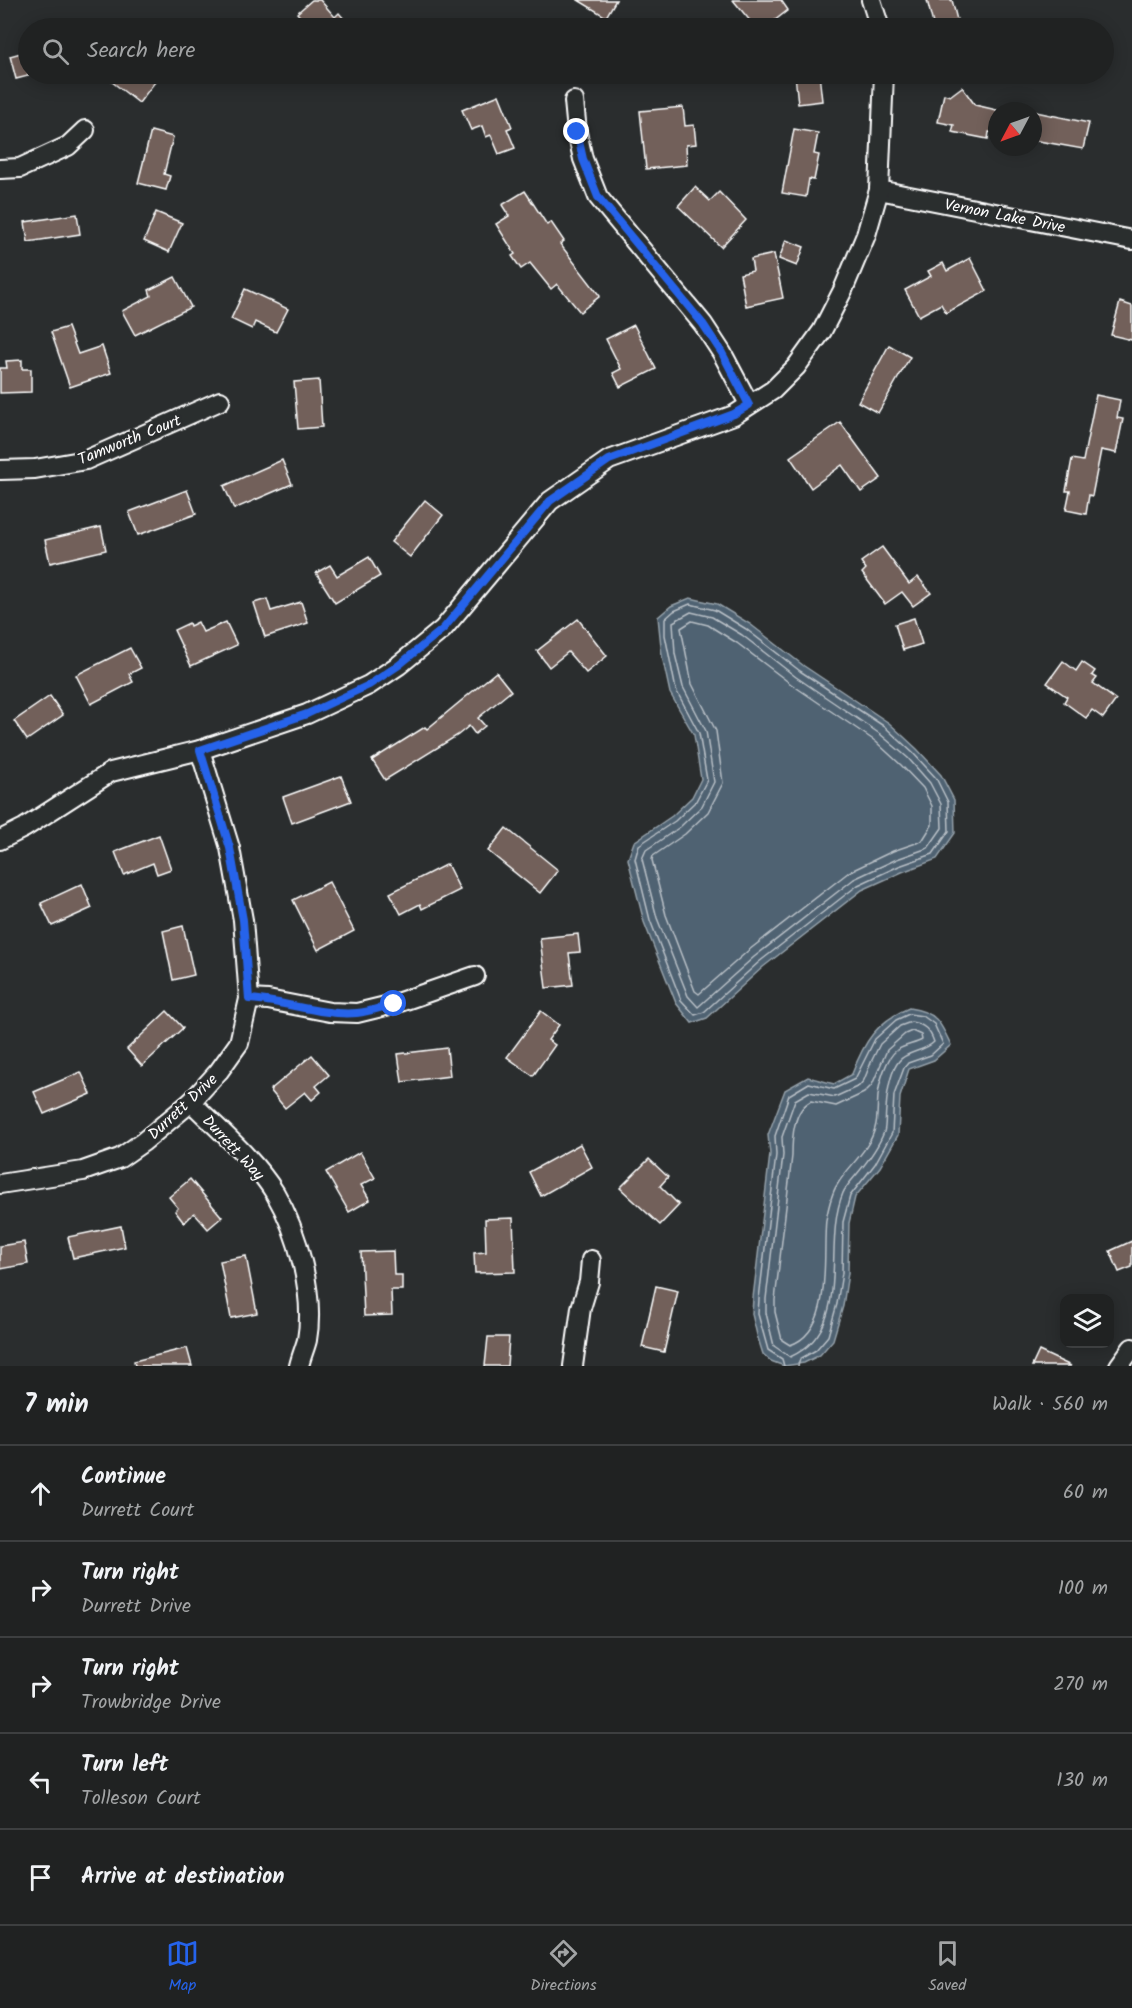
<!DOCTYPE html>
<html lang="en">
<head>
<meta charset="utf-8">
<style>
	:root { --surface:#202222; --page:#282a2a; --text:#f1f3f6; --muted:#a2a4a5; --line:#3d3f40; --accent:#2563eb }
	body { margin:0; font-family:Kalam,sans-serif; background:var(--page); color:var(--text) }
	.controls { position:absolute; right:18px; bottom:18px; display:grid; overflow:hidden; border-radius:12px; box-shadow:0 3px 15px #0003 }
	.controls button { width:54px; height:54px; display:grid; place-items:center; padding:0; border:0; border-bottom:2px solid var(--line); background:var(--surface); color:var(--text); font:30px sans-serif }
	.compass { position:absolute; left:988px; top:102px; width:54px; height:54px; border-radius:50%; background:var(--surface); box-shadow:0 3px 15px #0003; rotate:229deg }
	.stop { position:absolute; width:18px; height:18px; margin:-14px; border:4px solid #2563eb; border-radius:50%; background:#fff }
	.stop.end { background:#2563eb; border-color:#fff; box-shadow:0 2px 6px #0008 }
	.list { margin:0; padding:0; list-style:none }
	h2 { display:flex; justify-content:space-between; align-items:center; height:78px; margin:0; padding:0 24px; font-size:26px }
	h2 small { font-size:20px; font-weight:400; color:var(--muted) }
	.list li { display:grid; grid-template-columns:39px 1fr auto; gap:18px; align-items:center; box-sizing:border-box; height:96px; padding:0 24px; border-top:2px solid var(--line) }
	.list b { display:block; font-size:22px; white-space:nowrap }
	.list p { margin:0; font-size:20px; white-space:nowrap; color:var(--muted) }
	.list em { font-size:20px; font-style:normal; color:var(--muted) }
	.icon { flex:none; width:33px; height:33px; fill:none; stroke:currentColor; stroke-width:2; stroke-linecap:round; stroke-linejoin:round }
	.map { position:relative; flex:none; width:1132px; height:1366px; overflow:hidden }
	.search { position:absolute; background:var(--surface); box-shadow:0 3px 15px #0003; left:18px; right:18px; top:18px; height:66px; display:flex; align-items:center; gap:15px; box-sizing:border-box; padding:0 21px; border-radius:33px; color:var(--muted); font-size:22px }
	.sheet { height:558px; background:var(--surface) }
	nav { display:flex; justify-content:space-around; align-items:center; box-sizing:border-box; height:84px; border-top:2px solid var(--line); background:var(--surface); font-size:16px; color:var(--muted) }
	nav a { display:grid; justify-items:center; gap:3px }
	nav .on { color:var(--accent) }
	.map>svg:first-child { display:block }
	.water { fill:#4f6272; stroke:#95a1aa; stroke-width:1.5 }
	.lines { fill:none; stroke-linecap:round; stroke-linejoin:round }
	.shore { stroke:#b9c0c7; stroke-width:1.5 }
	.building { fill:#72605a; stroke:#fff; stroke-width:1.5 }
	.minor-casing { stroke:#fff; stroke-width:22 }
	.minor { stroke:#2a2d2e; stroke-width:18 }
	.route { stroke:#2563eb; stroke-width:8 }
	.labels { text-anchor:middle; stroke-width:5; stroke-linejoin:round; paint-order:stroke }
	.street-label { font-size:16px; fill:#fff; stroke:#2a2d2e }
</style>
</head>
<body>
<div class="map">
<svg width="1132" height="1366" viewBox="0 0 1132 1366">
	<rect width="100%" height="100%" fill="#2a2d2e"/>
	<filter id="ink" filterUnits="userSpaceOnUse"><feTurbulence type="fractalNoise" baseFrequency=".0167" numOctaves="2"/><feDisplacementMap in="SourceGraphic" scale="12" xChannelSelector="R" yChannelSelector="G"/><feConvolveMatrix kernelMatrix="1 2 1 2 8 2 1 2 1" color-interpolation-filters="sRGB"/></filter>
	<g filter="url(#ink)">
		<g class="water">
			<polygon points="690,598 717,604 750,624 804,666 889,723 917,749 941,775 954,800 955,833 937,859 902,872 862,890 763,967 707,1018 692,1023 676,1003 644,922 628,859 634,842 672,816 692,797 701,779 694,735 670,693 662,656 658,617 671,606"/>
			<path d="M909,1008C936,1012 940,1021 951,1045L934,1060L909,1069L900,1097L898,1135L880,1167L855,1197L849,1223L848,1273L843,1306L833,1340L820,1355L804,1363L784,1366L771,1361L763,1354L757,1335L752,1314L753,1298L770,1154L768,1135L785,1090L808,1077L834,1084L852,1074C864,1042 876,1022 909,1008Z"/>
		</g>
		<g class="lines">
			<g class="shore">
				<polygon points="690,604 715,610 746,629 800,671 885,727 913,753 936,778 948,802 949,831 933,854 899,866 858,885 759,962 704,1012 695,1015 681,1000 650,920 635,859 639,845 675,821 696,801 707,780 699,733 676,690 665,635 665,619 674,611"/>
				<polygon points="691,612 712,617 742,635 796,677 880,734 908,758 930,783 941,804 942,828 928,848 897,859 854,879 754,957 698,1007 688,996 657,918 642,859 646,850 680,827 702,806 714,782 706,731 683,687 675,654 673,622"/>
				<polygon points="692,621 708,625 737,643 791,684 875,741 901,765 923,788 932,806 932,825 922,841 893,851 849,872 749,950 699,994 695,991 666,915 652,860 653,856 685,834 708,812 723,783 716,731 692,684 681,628"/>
				<path d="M911,1022C924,1024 930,1030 934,1042C924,1052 907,1051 899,1061C889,1073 887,1095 886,1109C885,1117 886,1126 884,1132C878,1148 867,1162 857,1174C852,1180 846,1186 843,1193C821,1245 855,1328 790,1357L774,1346L766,1313V1299L783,1155L782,1137L795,1100L809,1092L835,1097L859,1086L864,1080L872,1060L880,1044L900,1026Z"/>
				<path d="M912,1031L921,1035L922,1040C915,1044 905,1045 897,1050C886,1058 879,1083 878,1096C877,1106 878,1119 875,1128C869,1151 848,1166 837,1185C831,1194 828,1210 826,1220C822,1256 834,1331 790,1345L782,1340L775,1312V1300L792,1156C792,1138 793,1110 811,1101L836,1106L864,1093L872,1085L887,1050L905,1034Z"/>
				<polyline points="784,1366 782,1359 768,1350 758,1314 759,1299 776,1155 775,1136 789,1095 809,1083 834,1089 855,1079 875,1039 896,1020 909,1014 923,1016 934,1024 943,1044 931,1055 908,1063 904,1068 894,1095 892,1133 875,1164 850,1196 843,1222 842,1273 837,1304 828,1336 816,1350 800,1359 798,1366"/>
			</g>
		</g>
		<g class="building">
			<polygon points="312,0 320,0 335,17 339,13 352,28 310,28 297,13"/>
			<polygon points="578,0 616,0 606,17"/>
			<polygon points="733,0 781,0 788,10 765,28 756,28"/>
			<polygon points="927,0 952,0 959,28 934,28"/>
			<polygon points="28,51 28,76 16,79 10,56"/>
			<polygon points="102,74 144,74 155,82 139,103"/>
			<polygon points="795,74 819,74 822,101 798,104"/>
			<polygon points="962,87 975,105 997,110 997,133 989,132 988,139 952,132 954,125 938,122 944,94 950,96"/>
			<polygon points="499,95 512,127 507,129 515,148 499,154 491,135 486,137 482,126 471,130 462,110"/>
			<polygon points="683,107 685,126 694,125 696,144 686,145 687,165 646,169 640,111"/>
			<polygon points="1036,112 1089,123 1083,149 1033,140 1033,113"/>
			<polygon points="794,129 818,133 814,154 819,155 814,180 809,179 806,197 782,193"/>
			<polygon points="151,131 173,137 164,174 170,176 166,190 138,183"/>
			<polygon points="695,187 710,201 719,192 746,220 721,247 678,206"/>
			<polygon points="525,191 547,225 551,222 564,241 560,244 600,296 580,312 557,284 551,289 530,263 521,269 512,256 515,254 496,224 509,216 502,205"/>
			<polygon points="156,212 182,223 169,252 144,241"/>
			<polygon points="77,214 80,234 28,242 25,222"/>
			<polygon points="786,240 804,247 797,266 779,259"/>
			<polygon points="774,254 783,298 746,306 740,274 753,271 751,259"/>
			<polygon points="970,258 987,291 946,313 941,304 919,316 905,290 931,276 928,271 943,263 947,271"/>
			<polygon points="175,277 191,307 135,335 122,311 151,296 149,290"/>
			<polygon points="245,289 288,309 276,332 255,322 252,329 231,319"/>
			<polygon points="1120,302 1132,306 1132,340 1111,335"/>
			<polygon points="634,325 656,369 620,387 613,373 621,369 606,339"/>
			<polygon points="68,327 78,354 102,346 111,373 70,387 51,332"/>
			<polygon points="889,345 910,357 878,413 858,402"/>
			<polygon points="22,360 22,369 31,369 31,392 0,393 0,368 7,368 6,361"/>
			<polygon points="319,380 322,427 298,429 294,382"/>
			<polygon points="1096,395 1120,400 1117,418 1123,419 1116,453 1101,450 1092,496 1089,495 1086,514 1066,510 1070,491 1066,491 1072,459 1083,461"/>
			<polygon points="840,422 881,478 861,492 842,465 811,488 790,457"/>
			<polygon points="282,460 292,484 234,509 224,486"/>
			<polygon points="187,490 196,514 138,535 129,512"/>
			<polygon points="425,500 443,515 410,557 391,542"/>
			<polygon points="101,527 106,550 50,563 45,540"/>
			<polygon points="882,547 909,584 918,577 931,593 913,606 902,592 885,604 862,573 866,569 861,562"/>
			<polygon points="369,557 380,576 335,603 316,573 330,565 337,576"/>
			<polygon points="267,599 271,611 301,602 308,623 265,637 254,603"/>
			<polygon points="914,618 922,644 903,650 895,624"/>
			<polygon points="578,619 607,656 586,673 568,652 549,667 537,651"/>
			<polygon points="198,622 203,632 226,622 237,645 191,666 174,630 189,623 190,626"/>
			<polygon points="130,648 141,668 129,674 133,682 91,704 76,675"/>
			<polygon points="1063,661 1076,671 1082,662 1095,671 1092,675 1097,678 1093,683 1116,700 1103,718 1092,710 1086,718 1064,702 1067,697 1047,683"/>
			<polygon points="496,672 511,691 478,718 485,726 475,734 469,726 458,735 385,780 372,760 425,727 427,729"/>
			<polygon points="50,696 63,715 27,740 14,721"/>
			<polygon points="341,776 351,801 292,823 283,797"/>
			<polygon points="506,828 558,870 540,893 488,851"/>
			<polygon points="159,835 171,869 157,874 153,863 124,875 115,852"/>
			<polygon points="447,864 460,890 422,909 420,904 401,914 390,893"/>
			<polygon points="329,882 354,931 318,950 293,900"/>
			<polygon points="82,884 92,908 52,926 41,903"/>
			<polygon points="183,926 194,975 173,980 163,931"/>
			<polygon points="578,934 580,952 569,953 573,985 546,988 540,938"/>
			<polygon points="167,1011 183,1028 142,1066 127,1049"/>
			<polygon points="541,1011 559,1025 548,1040 555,1045 533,1076 507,1057"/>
			<polygon points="447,1048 450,1076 402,1082 398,1054"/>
			<polygon points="312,1055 329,1075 316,1086 321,1092 312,1100 305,1092 285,1108 270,1090"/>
			<polygon points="81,1072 91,1094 44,1114 34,1092"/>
			<polygon points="580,1144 592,1167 541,1196 529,1172"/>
			<polygon points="360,1152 375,1178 361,1185 370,1200 349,1212 326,1172"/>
			<polygon points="649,1159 668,1177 660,1186 679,1205 660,1225 620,1188"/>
			<polygon points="190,1179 222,1217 208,1229 194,1213 184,1223 175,1211 178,1208 169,1197"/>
			<polygon points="513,1218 515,1272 475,1273 474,1253 486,1252 485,1219"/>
			<polygon points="121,1226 125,1247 73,1258 68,1237"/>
			<polygon points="1132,1241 1132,1267 1119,1272 1110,1251"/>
			<polygon points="24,1242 28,1264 0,1269 0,1246"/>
			<polygon points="393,1251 394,1275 402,1275 402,1290 391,1290 392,1315 364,1316 361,1252"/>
			<polygon points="246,1256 257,1313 231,1318 220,1261"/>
			<polygon points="656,1286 678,1291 664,1352 642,1347"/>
			<polygon points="488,1337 509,1337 507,1366 485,1366"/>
			<polygon points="187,1348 192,1366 135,1366 134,1361"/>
			<polygon points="1039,1351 1071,1366 1032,1366"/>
		</g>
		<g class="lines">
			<g class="minor-casing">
				<g id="minor">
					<polyline points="871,0 880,28"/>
					<polyline points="574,101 577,132 583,159 598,197 703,324 722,353 749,404"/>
					<polyline points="0,169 20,168 68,146 85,130"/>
					<polyline points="879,190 1132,240"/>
					<polyline points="0,470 35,469 86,460 220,401"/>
					<polyline points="0,840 24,828 111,772 200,750 307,714 369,685 399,665 443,629 550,501 609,460 734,415 773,390 796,367 822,331 843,290 866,235 879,190 884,74"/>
					<polyline points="249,999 268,1000 330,1012 357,1013 394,1004 475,976"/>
					<path d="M191,1102C219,1130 254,1159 275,1193C298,1232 315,1295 307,1340C305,1348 301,1357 299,1366"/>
					<polyline points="0,1184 83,1171 120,1158 143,1142 191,1102 219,1071 239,1043 249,999 243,920 230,848 200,750"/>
					<polyline points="573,1366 581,1308 589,1282 591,1260"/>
					<polyline points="1119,1366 1132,1348"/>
				</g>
			</g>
			<use href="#minor" class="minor"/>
		</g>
	</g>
	<g class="lines" filter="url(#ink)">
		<path class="route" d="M394,1004C382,1007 369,1012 357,1013C321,1016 285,1001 249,999L243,920L230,848L200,750L307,714L369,685L399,665L443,629L550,501L609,460L734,414L749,405L722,353L703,324L598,197L583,159L577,132"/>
	</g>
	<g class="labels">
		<g class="street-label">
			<text transform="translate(1005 215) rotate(11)" y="6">Vernon Lake Drive</text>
			<text transform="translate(129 439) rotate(-22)" y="6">Tamworth Court</text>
			<text transform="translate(182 1106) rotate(-43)" y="6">Durrett Drive</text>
			<text transform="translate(234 1147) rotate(47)" y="6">Durrett Way</text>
		</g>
	</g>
</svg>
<div class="controls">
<button><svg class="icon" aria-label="layers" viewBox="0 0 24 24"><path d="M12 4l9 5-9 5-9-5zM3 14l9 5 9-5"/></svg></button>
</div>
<svg class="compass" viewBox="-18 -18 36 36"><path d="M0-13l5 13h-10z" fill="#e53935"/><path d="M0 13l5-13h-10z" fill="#a2a4a5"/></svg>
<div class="stop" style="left:394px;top:1004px"></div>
<div class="stop end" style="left:577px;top:132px"></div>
<div class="search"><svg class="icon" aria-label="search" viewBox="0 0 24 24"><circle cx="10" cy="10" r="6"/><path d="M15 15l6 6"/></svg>Search here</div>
</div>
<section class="sheet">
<h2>7 min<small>Walk · 560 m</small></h2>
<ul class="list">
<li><svg class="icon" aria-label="ahead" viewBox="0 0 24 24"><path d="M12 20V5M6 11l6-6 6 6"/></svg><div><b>Continue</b><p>Durrett Court</p></div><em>60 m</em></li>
<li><svg class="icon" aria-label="right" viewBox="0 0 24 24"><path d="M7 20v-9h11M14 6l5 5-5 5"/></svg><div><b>Turn right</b><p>Durrett Drive</p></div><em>100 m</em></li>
<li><svg class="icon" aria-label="right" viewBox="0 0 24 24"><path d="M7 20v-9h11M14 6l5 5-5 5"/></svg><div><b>Turn right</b><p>Trowbridge Drive</p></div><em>270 m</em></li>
<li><svg class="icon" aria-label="left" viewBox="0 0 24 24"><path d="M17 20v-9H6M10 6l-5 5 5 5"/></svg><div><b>Turn left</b><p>Tolleson Court</p></div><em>130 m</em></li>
<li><svg class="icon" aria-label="arrive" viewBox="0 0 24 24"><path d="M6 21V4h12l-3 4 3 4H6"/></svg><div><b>Arrive at destination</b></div></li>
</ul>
</section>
<nav>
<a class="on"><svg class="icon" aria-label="map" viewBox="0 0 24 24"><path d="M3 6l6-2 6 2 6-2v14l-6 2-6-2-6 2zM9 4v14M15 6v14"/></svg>Map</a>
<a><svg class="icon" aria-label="directions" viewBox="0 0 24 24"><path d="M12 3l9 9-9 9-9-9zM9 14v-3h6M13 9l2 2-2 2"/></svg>Directions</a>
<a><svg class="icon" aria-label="saved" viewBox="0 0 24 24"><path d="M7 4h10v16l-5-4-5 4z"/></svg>Saved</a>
</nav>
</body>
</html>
